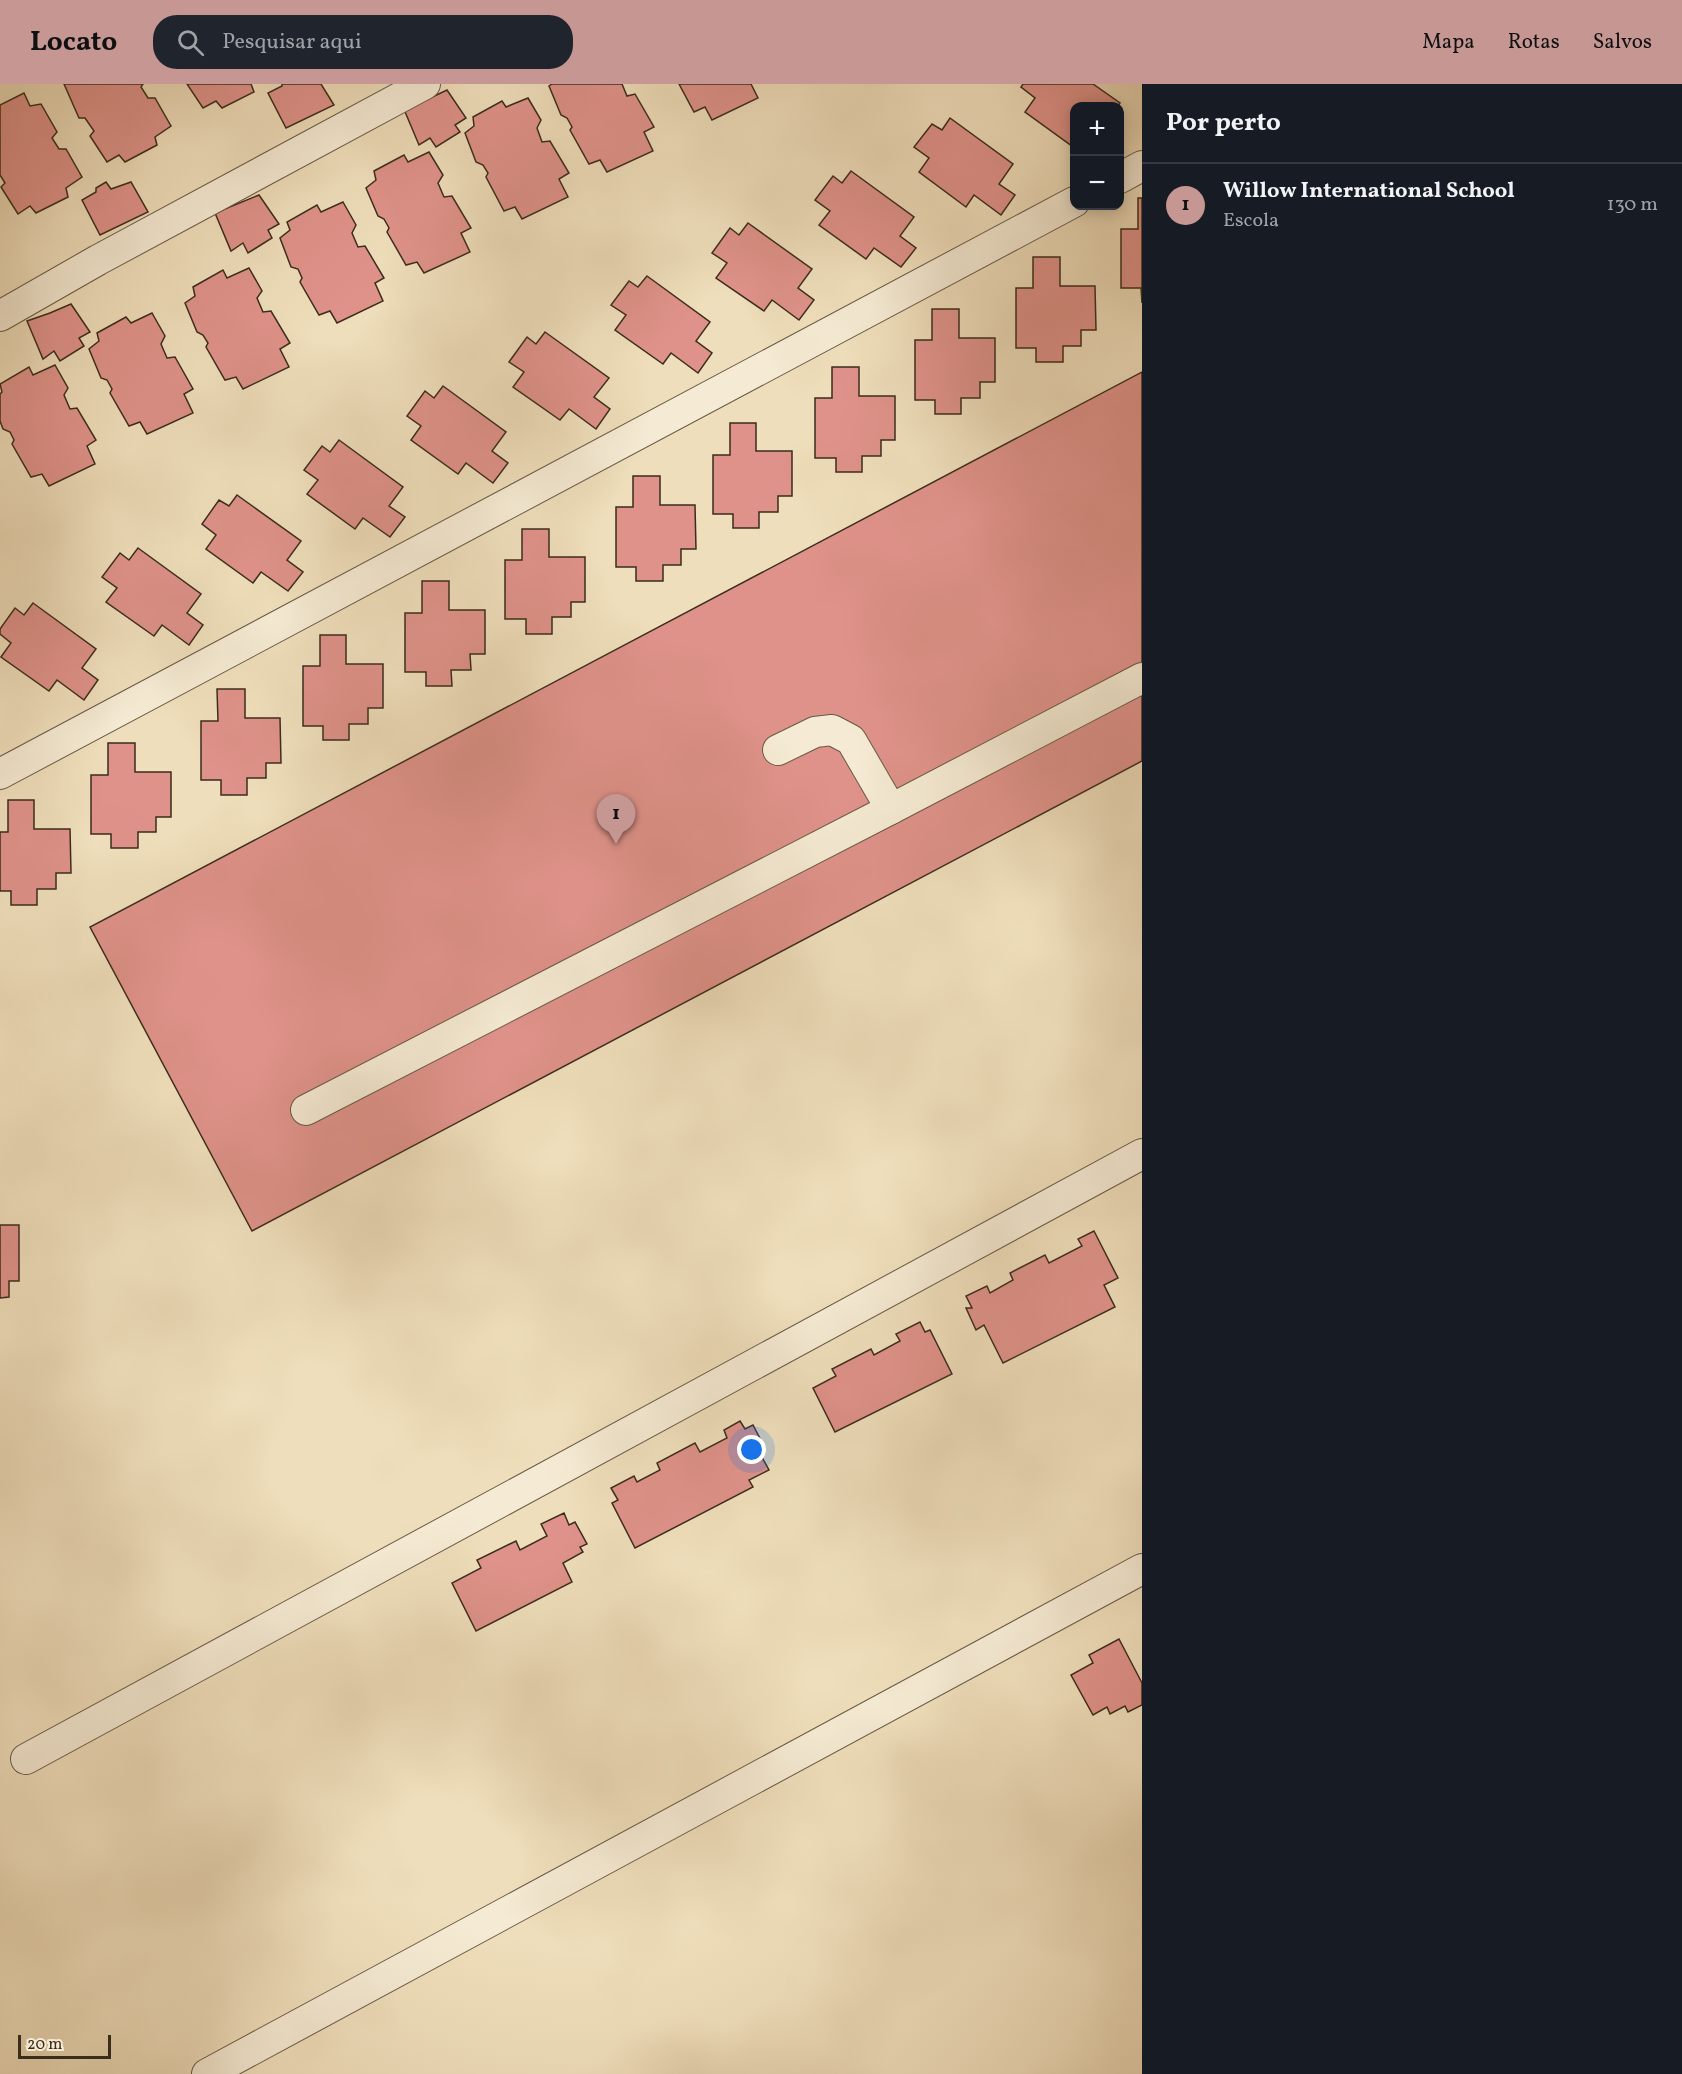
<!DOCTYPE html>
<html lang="pt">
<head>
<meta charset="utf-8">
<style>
	:root { --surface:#171b24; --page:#20242c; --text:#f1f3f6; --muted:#9ea1a6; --line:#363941; --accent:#c59692 }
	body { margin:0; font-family:Vollkorn,serif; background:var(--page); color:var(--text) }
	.controls { position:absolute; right:18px; top:18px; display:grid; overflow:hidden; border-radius:12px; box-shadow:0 3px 15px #0003 }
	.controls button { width:54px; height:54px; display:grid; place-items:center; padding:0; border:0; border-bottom:2px solid var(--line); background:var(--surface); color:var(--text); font:30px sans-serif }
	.scale { position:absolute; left:18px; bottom:15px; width:93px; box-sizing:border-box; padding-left:6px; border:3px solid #3b2d1c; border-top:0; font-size:16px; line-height:21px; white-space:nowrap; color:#3b2d1c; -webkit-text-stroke:4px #f5ead3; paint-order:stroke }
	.you { position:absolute; left:752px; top:1366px; width:21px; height:21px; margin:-15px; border:4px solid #fff; border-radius:50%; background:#1a73e8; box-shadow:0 0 0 9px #1a73e833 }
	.badge { display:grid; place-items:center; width:39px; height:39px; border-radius:50%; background:var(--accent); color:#111; font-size:20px; font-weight:700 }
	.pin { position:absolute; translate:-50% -50px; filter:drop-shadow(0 2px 3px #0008) }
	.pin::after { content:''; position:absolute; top:32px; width:21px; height:18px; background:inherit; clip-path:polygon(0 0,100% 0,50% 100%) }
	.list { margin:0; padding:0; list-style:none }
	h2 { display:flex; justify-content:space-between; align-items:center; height:78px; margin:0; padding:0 24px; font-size:26px }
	h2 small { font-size:20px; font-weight:400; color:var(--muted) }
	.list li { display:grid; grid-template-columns:39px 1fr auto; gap:18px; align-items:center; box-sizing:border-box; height:84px; padding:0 24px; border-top:2px solid var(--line) }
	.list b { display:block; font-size:22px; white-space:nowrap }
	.list p { margin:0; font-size:20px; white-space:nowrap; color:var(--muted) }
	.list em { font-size:20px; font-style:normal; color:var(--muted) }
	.icon { flex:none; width:33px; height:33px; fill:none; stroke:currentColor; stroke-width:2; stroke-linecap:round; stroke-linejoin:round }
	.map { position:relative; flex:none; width:1142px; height:1990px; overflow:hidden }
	header { display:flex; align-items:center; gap:36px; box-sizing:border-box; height:84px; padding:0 30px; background:var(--accent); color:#111 }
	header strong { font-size:28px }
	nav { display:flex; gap:33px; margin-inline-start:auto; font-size:21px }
	.search { width:420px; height:54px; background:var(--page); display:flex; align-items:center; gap:15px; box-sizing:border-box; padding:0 21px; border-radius:24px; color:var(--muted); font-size:22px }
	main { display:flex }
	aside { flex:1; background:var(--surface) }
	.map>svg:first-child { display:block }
	.building { fill:#df928a; stroke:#3b2d1c; stroke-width:1.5 }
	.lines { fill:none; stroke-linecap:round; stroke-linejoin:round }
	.minor-casing { stroke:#685944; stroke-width:32 }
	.minor { stroke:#f5ead3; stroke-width:30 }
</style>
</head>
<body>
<header>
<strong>Locato</strong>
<div class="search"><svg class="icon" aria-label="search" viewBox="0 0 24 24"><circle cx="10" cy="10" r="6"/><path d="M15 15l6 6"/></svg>Pesquisar aqui</div>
<nav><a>Mapa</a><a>Rotas</a><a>Salvos</a></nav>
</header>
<main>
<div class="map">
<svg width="1142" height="1990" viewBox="0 0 1142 1990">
	<rect width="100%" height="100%" fill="#efdebb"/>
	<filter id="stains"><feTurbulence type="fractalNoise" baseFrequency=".00333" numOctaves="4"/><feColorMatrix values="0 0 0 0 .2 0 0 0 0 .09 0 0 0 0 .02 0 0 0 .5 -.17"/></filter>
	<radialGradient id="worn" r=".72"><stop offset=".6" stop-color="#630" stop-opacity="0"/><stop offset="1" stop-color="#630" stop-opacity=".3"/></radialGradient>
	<g class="building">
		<polygon points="64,0 143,0 141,3 148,14 155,14 171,42 155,53 157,61 125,78 119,71 107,78 90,52 94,47 85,34 79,34"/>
		<polygon points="187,0 251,0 254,8 222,24 216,17 203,24"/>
		<polygon points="282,0 321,0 334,21 286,44 268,9 282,2"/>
		<polygon points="552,0 622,0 627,12 635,10 654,43 644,48 653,67 607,88 600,76 589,80 570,46 572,43 567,34 561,31 549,2"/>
		<polygon points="679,0 751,0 758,14 712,36 705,23 694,28"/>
		<polygon points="1023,0 1093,0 1120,19 1118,22 1074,22 1074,58 1072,62 1025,28 1035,14 1021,3"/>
		<polygon points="447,6 466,34 455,41 460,48 436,63 430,54 419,61 403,23 426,16"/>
		<polygon points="24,9 30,22 41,20 57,48 52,54 59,65 66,65 82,93 66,104 68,113 36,129 30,122 18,130 1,103 5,99 0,91 0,21"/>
		<polygon points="528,14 541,36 537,44 542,58 550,57 569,89 559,95 568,113 522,135 515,123 504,127 486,93 488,89 483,81 476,78 465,49 474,42 473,33 502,17 506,23"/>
		<polygon points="950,34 1013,80 999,100 1015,111 1001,131 974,111 966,123 919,88 929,74 914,63 932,40 942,46"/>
		<polygon points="429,68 443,91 438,99 444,113 452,112 471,144 461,149 470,168 424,189 417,178 406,181 387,148 389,144 384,135 378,132 366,104 376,96 374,87 404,71 408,78"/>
		<polygon points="851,87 914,133 900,152 916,164 901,183 874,164 866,175 819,141 830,127 815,116 833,92 842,99"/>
		<polygon points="106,98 111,105 131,98 148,128 100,151 82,116 96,108 96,104"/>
		<polygon points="259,111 279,140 268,146 272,154 248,169 243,159 231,167 215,129"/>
		<polygon points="1138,114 1142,114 1142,219 1141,204 1121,204 1121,145 1138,145"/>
		<polygon points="343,118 356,141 352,149 358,163 365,162 384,194 375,199 383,217 337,239 330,227 319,231 300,198 302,194 298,185 291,183 280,154 290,146 287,138 317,121 321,128"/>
		<polygon points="748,139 812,185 798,204 814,216 799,236 772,216 764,227 716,194 727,179 712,169 730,144 739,151"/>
		<polygon points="1033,173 1060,173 1060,202 1095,202 1096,246 1081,246 1081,262 1063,262 1063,278 1036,278 1036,264 1016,264 1016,204 1033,204"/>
		<polygon points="249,184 262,207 257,214 263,228 271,227 290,259 280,265 289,283 243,305 236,293 225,296 206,263 208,259 203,251 197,248 185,219 195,212 193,203 223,186 227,194"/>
		<polygon points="647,192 710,238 696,257 712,269 698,289 671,269 663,280 615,246 626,231 611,221 629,197 638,203"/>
		<polygon points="71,220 90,248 79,254 84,262 60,277 54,267 43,275 27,237 50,229"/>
		<polygon points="932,225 959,225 959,254 995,254 995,298 980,298 980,314 961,314 961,330 935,330 935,316 915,316 915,256 932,256"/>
		<polygon points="152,229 165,252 161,260 167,274 175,273 193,305 184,310 193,329 147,350 140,338 129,342 110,309 112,305 107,296 101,294 89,265 99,257 97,249 126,233 131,239"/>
		<polygon points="545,248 609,294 594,313 610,325 596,345 569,325 560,336 513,303 524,288 509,278 527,253 536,260"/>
		<polygon points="55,281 68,304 64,311 70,325 77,324 96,356 87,362 95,380 49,402 42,390 31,393 12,360 14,356 10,348 3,345 0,337 0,310 2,308 0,300 29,283 33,291"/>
		<polygon points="832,283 859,283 859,312 895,312 895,356 881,356 881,372 862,372 862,388 836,388 836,374 815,374 815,314 832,314"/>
		<polygon points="1142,288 1142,677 252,1147 90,843"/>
		<polygon points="443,302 506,348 492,367 508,379 493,399 466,379 458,390 411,356 421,342 407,332 425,307 434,314"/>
		<polygon points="730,339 756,339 756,367 792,367 792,412 778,412 778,428 759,428 759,444 733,444 733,430 713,430 713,371 730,371"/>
		<polygon points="339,356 403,403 389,422 405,433 390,453 363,434 355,445 307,410 318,396 304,386 322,362 330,368"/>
		<polygon points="633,392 660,392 660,421 695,421 696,465 681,465 681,481 663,481 663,497 636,497 636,483 616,483 616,423 633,423"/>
		<polygon points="237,411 301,457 287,476 303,488 288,507 261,488 253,499 206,465 216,451 202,440 219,416 229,422"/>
		<polygon points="522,445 549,445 549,473 585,473 585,518 571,518 571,533 552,533 552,550 526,550 526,535 505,535 505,476 522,476"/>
		<polygon points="138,464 201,510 187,529 203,541 189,561 162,541 154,552 106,518 117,504 102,493 120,469 129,476"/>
		<polygon points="422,497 449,497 449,526 485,526 485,570 470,570 471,586 451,586 452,602 426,602 426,588 405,588 405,529 422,529"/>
		<polygon points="33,519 96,565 82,584 98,596 84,616 57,596 49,607 1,573 11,559 0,550 0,545 15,524 24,531"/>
		<polygon points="320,551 346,551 346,580 383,580 383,624 368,624 368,640 349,640 349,656 323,656 323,642 303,642 303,582 320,582"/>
		<polygon points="217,605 245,605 245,634 280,634 281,679 266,679 266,694 247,694 247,711 221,711 221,696 201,696 201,637 218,637"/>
		<polygon points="108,659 135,659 135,688 171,688 171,733 156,733 156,748 138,748 138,764 111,764 111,750 91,750 91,691 108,691"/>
		<polygon points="8,716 34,716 34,745 70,745 71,789 56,789 56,805 37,805 37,821 11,821 11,807 0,807 0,748 8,748"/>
		<polygon points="0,1141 19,1141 19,1197 9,1197 9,1213 0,1214"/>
		<polygon points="1094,1147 1118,1194 1104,1201 1115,1223 1003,1279 984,1241 976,1246 966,1224 972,1224 966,1212 987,1202 990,1209 1013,1196 1010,1189 1045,1171 1049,1179 1082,1162 1078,1155"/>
		<polygon points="920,1238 925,1248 930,1246 952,1290 835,1348 813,1304 836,1292 832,1285 871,1265 874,1271 900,1257 896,1250"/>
		<polygon points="740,1337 745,1345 753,1341 765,1364 759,1368 769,1386 749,1396 753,1403 635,1464 612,1419 618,1416 611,1404 634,1392 637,1398 660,1386 657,1379 695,1359 700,1368 727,1354 724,1346"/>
		<polygon points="564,1429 569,1441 575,1438 587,1460 580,1463 583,1468 563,1479 572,1498 476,1547 452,1499 481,1484 477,1476 516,1457 520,1466 547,1452 541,1440"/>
		<polygon points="1119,1555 1142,1599 1142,1621 1128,1628 1125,1622 1110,1630 1107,1623 1093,1631 1071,1591 1093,1579 1089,1571"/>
	</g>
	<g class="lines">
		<g class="minor-casing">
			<g id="minor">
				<polyline points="1120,94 1142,82"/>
				<polyline points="0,232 98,176 425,0"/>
				<polyline points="778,666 815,648 832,646 851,656 891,725"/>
				<polyline points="0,690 1074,118"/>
				<polyline points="306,1026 891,725 1142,594"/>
				<polyline points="26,1675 1142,1070"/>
				<polyline points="207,1990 1142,1485"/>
			</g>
		</g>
		<use href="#minor" class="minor"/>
	</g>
	<rect width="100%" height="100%" filter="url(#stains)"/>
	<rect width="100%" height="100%" fill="url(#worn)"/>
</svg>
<div class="controls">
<button>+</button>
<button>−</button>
</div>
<div class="scale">20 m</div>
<div class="you"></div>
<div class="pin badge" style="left:616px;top:760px">1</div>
</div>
<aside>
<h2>Por perto<small></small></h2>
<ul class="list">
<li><span class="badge">1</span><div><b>Willow International School</b><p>Escola</p></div><em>130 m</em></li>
</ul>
</aside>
</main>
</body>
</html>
